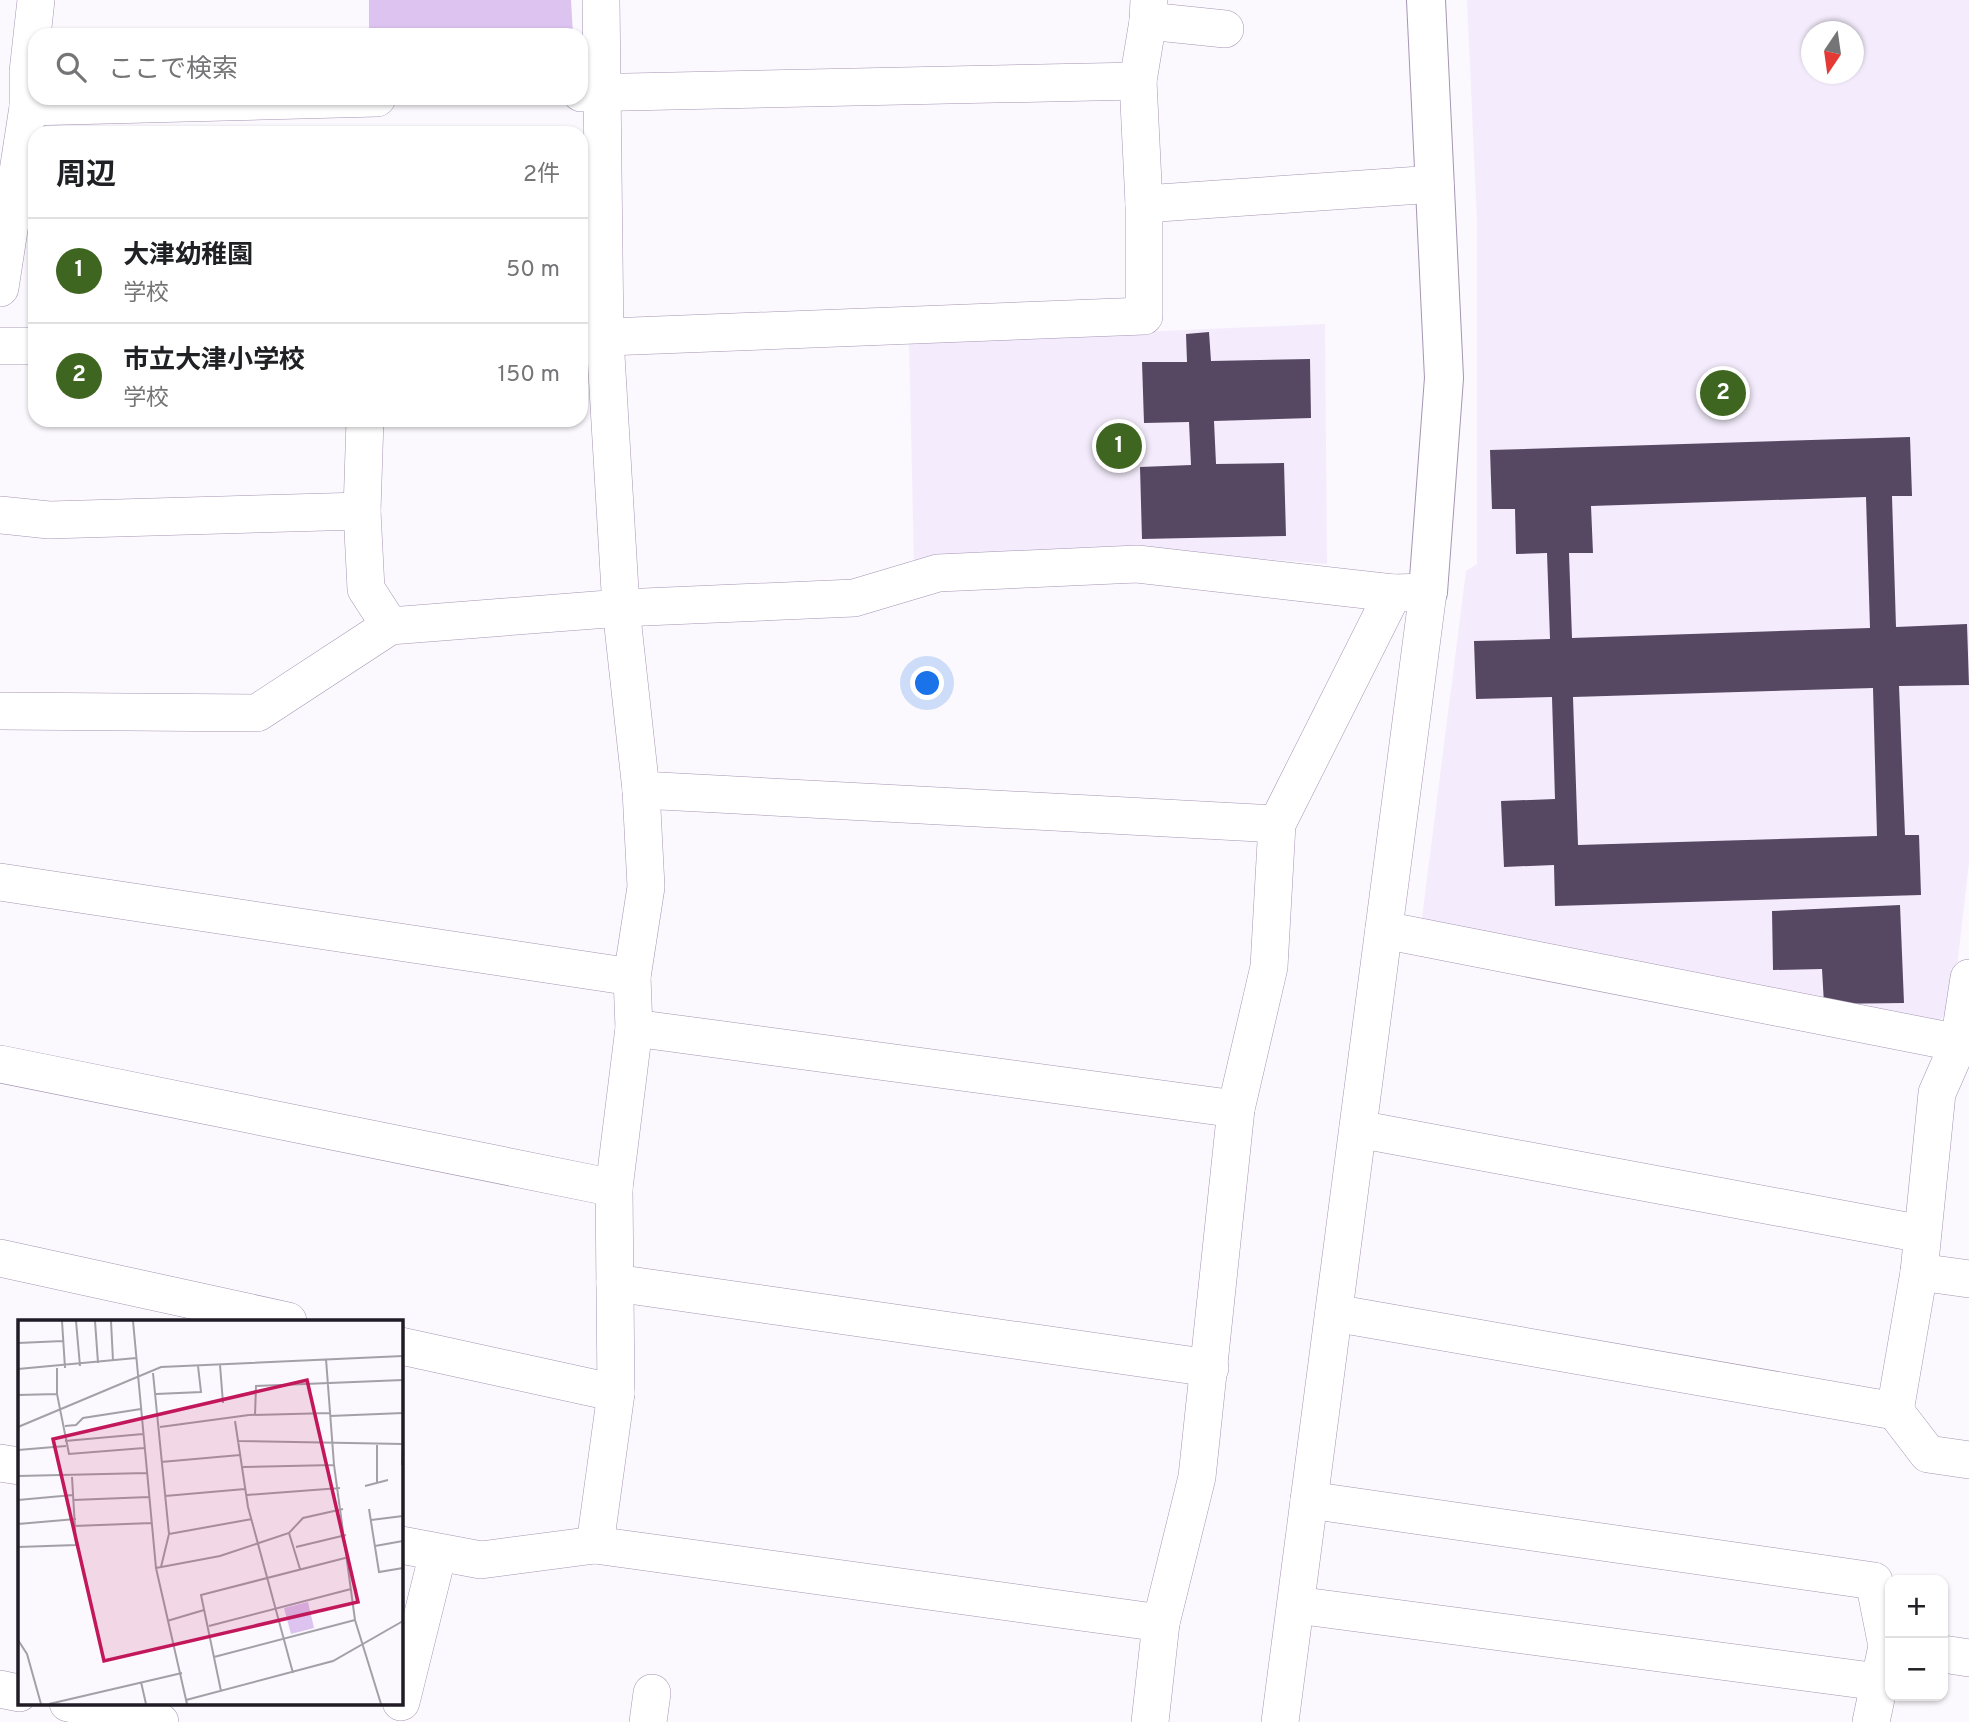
<!DOCTYPE html>
<html lang="ja">
<head>
<meta charset="utf-8">
<style>
	:root { --surface:#fff; --page:#f2f2f2; --text:#202124; --muted:#757577; --line:#e0e0e0; --accent:#3f6621 }
	body { margin:0; font-family:Overpass,"Noto Sans JP",sans-serif; background:var(--page); color:var(--text) }
	.controls { position:absolute; right:21px; bottom:21px; display:grid; overflow:hidden; border-radius:14px; box-shadow:0 2px 5px #0004 }
	.controls button { width:63px; height:63px; display:grid; place-items:center; padding:0; border:0; border-bottom:2px solid var(--line); background:var(--surface); color:var(--text); font:35px sans-serif }
	.compass { position:absolute; left:1801px; top:21px; width:63px; height:63px; border-radius:50%; background:var(--surface); box-shadow:0 2px 5px #0004; rotate:193deg }
	.you { position:absolute; left:928px; top:684px; width:24px; height:24px; margin:-18px; border:5px solid #fff; border-radius:50%; background:#1a73e8; box-shadow:0 0 0 10px #1a73e833 }
	.badge { display:grid; place-items:center; width:46px; height:46px; border-radius:50%; background:var(--accent); color:#fff; font-size:23px; font-weight:700 }
	.pin { position:absolute; translate:-50% -50%; border:4px solid #fff; box-shadow:0 2px 7px #0006 }
	.list { margin:0; padding:0; list-style:none }
	h2 { display:flex; justify-content:space-between; align-items:center; height:91px; margin:0; padding:0 28px; font-size:30px }
	h2 small { font-size:23px; font-weight:400; color:var(--muted) }
	.list li { display:grid; grid-template-columns:46px 1fr auto; gap:21px; align-items:center; box-sizing:border-box; height:105px; padding:0 28px; border-top:2px solid var(--line) }
	.list b { display:block; font-size:26px; white-space:nowrap }
	.list p { margin:0; font-size:23px; white-space:nowrap; color:var(--muted) }
	.list em { font-size:23px; font-style:normal; color:var(--muted) }
	.icon { flex:none; width:38px; height:38px; fill:none; stroke:currentColor; stroke-width:2; stroke-linecap:round; stroke-linejoin:round }
	.map { position:relative; flex:none; width:1969px; height:1722px; overflow:hidden }
	.search { position:absolute; background:var(--surface); box-shadow:0 2px 5px #0004; left:28px; top:28px; width:560px; height:77px; display:flex; align-items:center; gap:18px; box-sizing:border-box; padding:0 24px; border-radius:21px; color:var(--muted); font-size:26px }
	.panel { position:absolute; background:var(--surface); box-shadow:0 2px 5px #0004; left:28px; top:126px; width:560px; height:301px; border-radius:21px }
	.map>svg:first-child { display:block }
	.built { fill:#f4ecfc; fill-rule:evenodd }
	.green { fill:#dcc3f0 }
	.building { fill:#564762; fill-rule:evenodd }
	.lines { fill:none; stroke-linecap:round; stroke-linejoin:round }
	.street-casing { stroke:#a595b3; stroke-width:38 }
	.secondary-casing { stroke:#a595b3; stroke-width:40 }
	.street { stroke:#fff; stroke-width:37 }
	.secondary { stroke:#fff; stroke-width:38 }
	.inset-road { fill:none; stroke:#a4a0a8; stroke-width:2 }
	.view { fill:#c2185b; fill-opacity:0.15; stroke:#c2185b; stroke-width:3.5 }
	.inset-edge { fill:none; stroke:#211b26; stroke-width:3.5 }
</style>
</head>
<body>
<div class="map">
<svg width="1969" height="1722" viewBox="0 0 1969 1722">
	<rect width="100%" height="100%" fill="#fbf8fe"/>
	<g class="built">
		<path d="M1467,0H1969V862L1952,1011L1928,1028L1421,926L1466,571L1477,564V221ZM1812,32H1854V74H1812Z"/>
		<polygon points="1325,324 1327,564 1137,549 914,563 909,342"/>
	</g>
	<polygon class="green" points="369,0 571,0 573,35 369,35"/>
	<g class="building">
		<polygon points="1209,332 1211,361 1310,359 1311,418 1214,421 1216,464 1284,463 1286,536 1142,539 1140,467 1191,465 1189,422 1144,423 1142,362 1187,362 1186,334"/>
		<path d="M1910,437L1912,496H1892L1896,627L1967,624L1969,685L1899,686L1905,835H1919L1921,895L1555,906L1554,865L1504,867L1501,801L1555,799L1552,697L1476,699L1474,641L1550,639L1547,553L1516,554L1515,509H1492L1490,450ZM1866,497L1870,628L1572,638L1569,553H1593L1591,506ZM1873,688L1877,836L1578,845L1573,697Z"/>
		<polygon points="1900,905 1904,1003 1824,1004 1822,969 1773,970 1772,911"/>
	</g>
	<g class="lines">
		<g class="street-casing">
			<g id="street">
				<polyline points="1148,21 1225,29"/>
				<polyline points="581,93 1138,81"/>
				<polyline points="28,107 377,98"/>
				<polyline points="1144,204 1435,184"/>
				<polyline points="0,288 28,107 28,72 36,0"/>
				<polyline points="582,338 1144,316 1144,204 1138,81 1148,21 1149,0"/>
				<polyline points="0,346 35,346"/>
				<polyline points="365,420 362,511 366,589 390,626"/>
				<polyline points="0,515 49,520 362,511"/>
				<polyline points="0,711 257,713 390,626 621,608 854,598 938,573 1137,564 1393,593 1428,592 1280,1722"/>
				<polyline points="641,790 1277,824"/>
				<polyline points="0,882 632,977"/>
				<polyline points="1384,930 1959,1043"/>
				<polyline points="634,1028 1236,1109"/>
				<polyline points="0,1064 614,1188"/>
				<polyline points="1358,1129 1922,1234"/>
				<polyline points="0,1258 288,1321"/>
				<polyline points="1919,1272 1969,1279"/>
				<polyline points="615,1283 1210,1368"/>
				<polyline points="1334,1313 1895,1411 1928,1454 1969,1460"/>
				<polyline points="401,1346 616,1393"/>
				<polyline points="1895,1411 1919,1272 1937,1093 1959,1043 1969,978"/>
				<polyline points="0,1463 19,1466"/>
				<polyline points="1309,1500 1874,1581 1887,1646 1871,1722"/>
				<polyline points="401,1545 481,1560 595,1545 1161,1623"/>
				<polyline points="595,1545 616,1393 614,1188 634,1028 632,977 646,887 641,790 621,608 605,338 601,0"/>
				<polyline points="1296,1605 1879,1682"/>
				<polyline points="1943,1654 1969,1658"/>
				<polyline points="0,1689 19,1693"/>
				<polyline points="401,1702 438,1553"/>
				<polyline points="68,1703 160,1722"/>
				<polyline points="648,1722 652,1693"/>
				<polyline points="1150,1722 1161,1623 1197,1477 1236,1109 1269,967 1277,824 1393,593"/>
			</g>
		</g>
		<g class="secondary-casing">
			<polyline id="secondary" points="1426,0 1444,378 1428,592"/>
		</g>
		<use href="#street" class="street"/>
		<use href="#secondary" class="secondary"/>
	</g>
	<g transform="translate(18 1320)">
		<rect width="385" height="385" fill="#fbf8fe"/>
		<path d="M290,282L296,308L273,314L266,288Z" fill="#dcc3f0"/>
		<path class="inset-road" d="M44,1L47,48M58,1L62,46M77,1L80,43M93,1L95,41M115,1L138,248L169,384M0,23L45,21M308,39L316,145L337,300L363,384M202,45L205,83M39,48V74L51,134L126,128M0,49L118,38M135,53L151,214L143,247M138,74L183,72L180,46M0,75L39,74M237,95L238,66L385,60M312,96L385,93M217,101L230,187L275,353M47,106L58,105L65,98L123,89M0,107L143,47L385,36M142,107L231,95L312,93M47,121L125,114M219,121L385,124M359,125V162M0,130L48,126M143,142L222,135M384,145L385,124M225,147L316,145M0,156L129,153M347,166L370,160M229,175L322,168M147,176L227,169M0,180L55,175M55,180L131,177M351,189L361,252L385,248M353,200L385,196M0,204L58,199M56,206L134,203M271,213L282,249M151,214L234,199M357,226L385,221M0,227L58,225L54,157M278,227L328,215M138,248L202,236L271,213L285,198L325,189M149,301L186,290M191,306L333,269M0,320L9,334L23,384M196,337L337,300M123,362L128,384M203,371L183,275L331,237M168,380L315,341L385,301M31,384L164,353"/>
		<path class="view" d="M289,60L340,282L86,341L35,119Z"/>
		<rect width="385" height="385" class="inset-edge"/>
	</g>
</svg>
<div class="controls">
<button>+</button>
<button>−</button>
</div>
<svg class="compass" viewBox="-18 -18 36 36"><path d="M0-13l5 13h-10z" fill="#e53935"/><path d="M0 13l5-13h-10z" fill="#757577"/></svg>
<div class="you"></div>
<div class="pin badge" style="left:1119px;top:446px">1</div>
<div class="pin badge" style="left:1723px;top:393px">2</div>
<div class="search"><svg class="icon" aria-label="search" viewBox="0 0 24 24"><circle cx="10" cy="10" r="6"/><path d="M15 15l6 6"/></svg>ここで検索</div>
<section class="panel">
<h2>周辺<small>2件</small></h2>
<ul class="list">
<li><span class="badge">1</span><div><b>大津幼稚園</b><p>学校</p></div><em>50 m</em></li>
<li><span class="badge">2</span><div><b>市立大津小学校</b><p>学校</p></div><em>150 m</em></li>
</ul>
</section>
</div>
</body>
</html>
